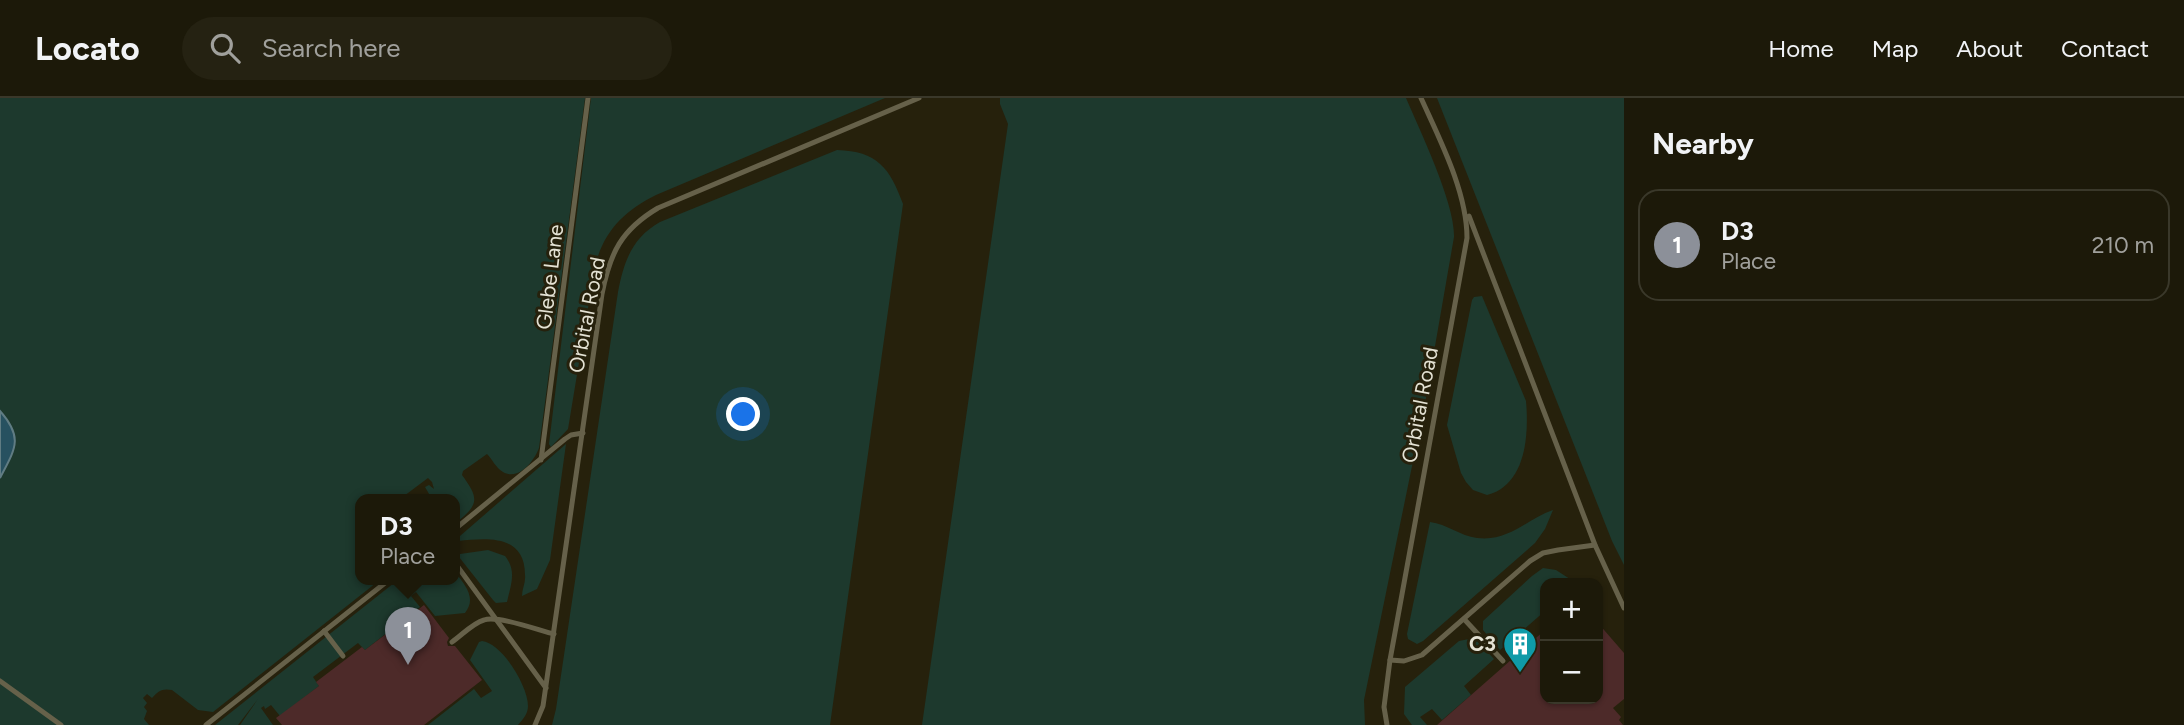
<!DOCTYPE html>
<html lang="en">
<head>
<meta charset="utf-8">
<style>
	:root { --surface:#1c1909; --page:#252212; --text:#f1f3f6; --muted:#a0a09c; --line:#3a382a; --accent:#8c9099 }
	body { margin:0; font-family:Figtree,sans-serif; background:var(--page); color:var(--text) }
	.controls { position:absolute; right:21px; bottom:21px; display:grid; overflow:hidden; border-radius:14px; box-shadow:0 2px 5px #0004 }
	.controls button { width:63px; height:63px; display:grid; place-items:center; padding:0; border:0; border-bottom:2px solid var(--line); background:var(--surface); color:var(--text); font:35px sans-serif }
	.you { position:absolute; left:744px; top:317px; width:24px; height:24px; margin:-18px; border:5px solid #fff; border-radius:50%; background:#1a73e8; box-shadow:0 0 0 10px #1a73e833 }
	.badge { display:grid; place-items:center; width:46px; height:46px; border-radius:50%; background:var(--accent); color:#fff; font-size:23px; font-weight:700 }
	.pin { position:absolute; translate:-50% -58px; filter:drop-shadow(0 2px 4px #0008) }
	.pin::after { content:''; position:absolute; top:37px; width:24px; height:21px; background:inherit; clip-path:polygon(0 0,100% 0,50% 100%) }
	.popup { position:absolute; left:355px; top:396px; width:105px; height:91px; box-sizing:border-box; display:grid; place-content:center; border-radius:14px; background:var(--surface); filter:drop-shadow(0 2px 5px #0005); font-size:23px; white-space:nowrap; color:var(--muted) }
	.popup b { font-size:26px; color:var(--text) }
	.popup::after { content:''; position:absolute; left:50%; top:100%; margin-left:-14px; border:14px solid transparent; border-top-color:var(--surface) }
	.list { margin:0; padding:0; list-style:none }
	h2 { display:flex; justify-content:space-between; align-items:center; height:91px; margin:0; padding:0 28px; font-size:30px }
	h2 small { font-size:23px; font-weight:400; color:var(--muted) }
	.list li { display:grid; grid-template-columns:46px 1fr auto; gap:21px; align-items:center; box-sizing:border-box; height:112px; margin:0 14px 14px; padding:0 14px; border:2px solid var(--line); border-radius:21px }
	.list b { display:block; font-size:26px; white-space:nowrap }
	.list p { margin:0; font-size:23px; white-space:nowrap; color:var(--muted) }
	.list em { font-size:23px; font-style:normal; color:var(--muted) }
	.icon { flex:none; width:38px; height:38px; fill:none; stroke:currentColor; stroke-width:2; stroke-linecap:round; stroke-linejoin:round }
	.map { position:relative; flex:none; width:1624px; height:627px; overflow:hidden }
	header { display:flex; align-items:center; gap:42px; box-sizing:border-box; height:98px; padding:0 35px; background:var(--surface); border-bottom:2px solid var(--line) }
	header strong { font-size:33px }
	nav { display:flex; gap:38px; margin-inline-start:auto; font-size:24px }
	.search { width:490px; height:63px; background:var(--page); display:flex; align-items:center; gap:18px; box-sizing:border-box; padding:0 24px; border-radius:38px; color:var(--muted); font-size:26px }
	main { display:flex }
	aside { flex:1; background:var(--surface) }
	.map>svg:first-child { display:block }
	.green { fill:#1d392d }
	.water { fill:#275160; stroke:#607c83; stroke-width:2 }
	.building { fill:#4d2a29 }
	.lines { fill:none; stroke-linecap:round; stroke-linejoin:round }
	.service { stroke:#66614a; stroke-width:5 }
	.labels { text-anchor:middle; stroke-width:6; stroke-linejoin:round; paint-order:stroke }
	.street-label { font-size:21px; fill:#e4e2d4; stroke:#26210c }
	.poi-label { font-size:21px; font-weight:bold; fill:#e4e2d4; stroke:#26210c; text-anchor:end }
</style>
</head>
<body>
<header>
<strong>Locato</strong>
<div class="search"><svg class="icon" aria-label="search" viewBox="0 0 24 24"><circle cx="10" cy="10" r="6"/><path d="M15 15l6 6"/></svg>Search here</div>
<nav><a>Home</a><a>Map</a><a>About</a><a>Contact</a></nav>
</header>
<main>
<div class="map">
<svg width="1624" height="627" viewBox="0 0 1624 627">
	<rect width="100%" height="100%" fill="#26210c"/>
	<g class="green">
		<path d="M0,0H585L539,350C534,363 519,383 503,374C496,370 492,361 487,356L463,373L462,377C478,399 480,406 458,423H455V401H432L425,389L429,387L434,391L432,384L428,380L400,401H361V481H381L213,614L198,612L172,592C162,590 158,593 152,600L147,596L143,600L147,605L144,609L147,613L144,621L149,627H0Z"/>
		<path d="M591,0H885L656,97C624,113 604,133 595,168L568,331L551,349L549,346Z"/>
		<path d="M1000,0H1406C1420,33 1455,105 1454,139L1426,300L1364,602L1365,627H922L1008,26L1000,6Z"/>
		<polygon points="1437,0 1624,0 1624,467 1612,443"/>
		<path d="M837,52C877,53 890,70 903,106L830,627H552L556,611L618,194C624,163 632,140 660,124Z"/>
		<path d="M1482,198L1526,303C1529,337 1526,387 1487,397L1473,392L1466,384L1461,375L1447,327L1472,202L1474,199Z"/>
		<path d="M566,346L550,462L537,491L522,498C522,491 526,484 525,477C525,436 487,440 458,443L460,438Z"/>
		<path d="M1553,412L1545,431L1535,445L1423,543L1417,546L1408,541L1407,536L1430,424C1447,426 1460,438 1477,440C1509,444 1527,421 1553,412Z"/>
		<path d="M488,452L505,458C517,473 511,486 507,504L496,505L493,502L459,459L460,456Z"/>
		<polygon points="1543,470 1556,472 1576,485 1545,485 1545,513 1500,552 1483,532 1483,523 1532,478"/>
		<path d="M455,474C465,487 477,500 465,515L435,518L416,494L411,498L420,509L365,552L358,545L313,579L319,588L280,618L271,607L265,611L264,608L261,610L273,627H240L258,601L238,627H215L399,481H455Z"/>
		<polygon points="1469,541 1477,543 1494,561 1464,588 1471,597 1442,622 1432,611 1420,619 1427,627 1412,627 1404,616 1405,589 1459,543"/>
		<path d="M482,543C502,545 528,588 528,608C528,616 523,621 518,627H428L474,591L481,600L492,593L470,562L479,544Z"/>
	</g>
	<path class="water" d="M0,313C24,340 15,351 0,380Z"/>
	<g class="building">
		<polygon points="424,507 449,540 447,544 448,548 455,548 482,582 424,627 282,627 276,620 319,588 316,584 362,549 365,552"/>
		<polygon points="1598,525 1624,555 1624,601 1613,610 1621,619 1619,622 1623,627 1437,627 1545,532 1545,601 1598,601"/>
	</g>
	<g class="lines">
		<g class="service">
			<polyline points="1469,118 1595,447 1624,510"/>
			<polyline points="541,362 588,0"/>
			<polyline points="455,431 565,341 571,337 583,335"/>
			<polyline points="455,465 546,590"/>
			<polyline points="1464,521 1503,563"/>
			<polyline points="324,533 343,558"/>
			<path d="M452,544C462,537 473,525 484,522C497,517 538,532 554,536"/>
			<polyline points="1390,562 1404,563 1422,557 1530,463 1543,455 1558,452 1595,447"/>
			<polyline points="0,583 61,627"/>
			<polyline points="206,627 390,481"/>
			<path d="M535,627L543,608L602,196C610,155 621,132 658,110L919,0"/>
			<path d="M1387,627L1384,609L1390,562L1467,140C1467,94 1440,42 1421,0"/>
		</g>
	</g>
	<defs>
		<g id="building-pin" transform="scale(1.75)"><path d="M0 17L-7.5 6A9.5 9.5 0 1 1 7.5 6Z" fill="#0f9aa8" stroke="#26210c"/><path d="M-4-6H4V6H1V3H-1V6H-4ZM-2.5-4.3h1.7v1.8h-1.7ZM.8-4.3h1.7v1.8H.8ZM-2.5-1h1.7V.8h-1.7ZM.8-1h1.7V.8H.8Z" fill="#fff"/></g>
	</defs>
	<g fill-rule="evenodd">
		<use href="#building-pin" x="1520" y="546"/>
	</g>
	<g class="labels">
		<g class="street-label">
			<text transform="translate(550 179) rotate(-83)" y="7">Glebe Lane</text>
			<text transform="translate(587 217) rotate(-79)" y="7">Orbital Road</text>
			<text transform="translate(1420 307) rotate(-79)" y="7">Orbital Road</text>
		</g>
		<g class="poi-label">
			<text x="1496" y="553">C3</text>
		</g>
	</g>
</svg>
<div class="controls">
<button>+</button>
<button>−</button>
</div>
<div class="you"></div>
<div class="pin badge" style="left:408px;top:567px">1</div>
<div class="popup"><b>D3</b>Place</div>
</div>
<aside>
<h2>Nearby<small></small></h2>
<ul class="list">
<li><span class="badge">1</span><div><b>D3</b><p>Place</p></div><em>210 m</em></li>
</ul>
</aside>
</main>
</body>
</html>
